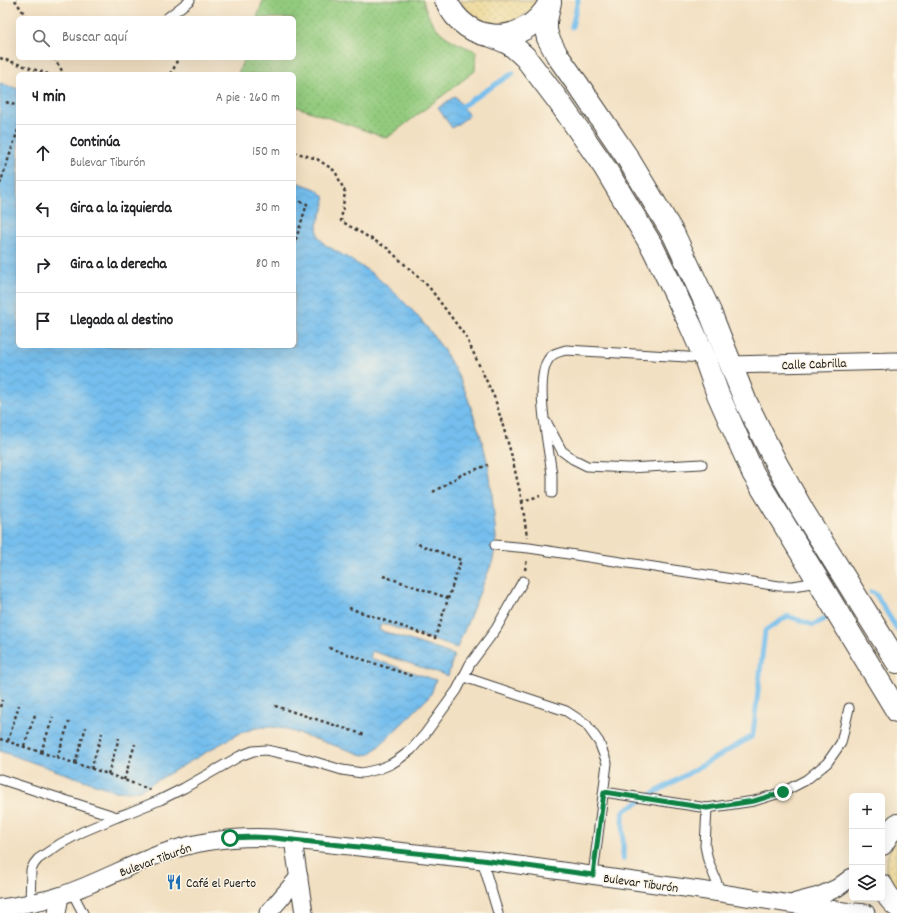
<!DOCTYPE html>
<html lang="es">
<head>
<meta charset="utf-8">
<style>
	:root { --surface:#fff; --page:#f6f6f6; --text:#202124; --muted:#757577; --line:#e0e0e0 }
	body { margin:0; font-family:Dekko,sans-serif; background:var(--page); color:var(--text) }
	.controls { position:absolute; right:12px; bottom:12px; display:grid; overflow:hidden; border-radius:6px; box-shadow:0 4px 16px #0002 }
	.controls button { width:36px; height:36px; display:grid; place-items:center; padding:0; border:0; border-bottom:1px solid var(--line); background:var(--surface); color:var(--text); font:20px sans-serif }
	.stop { position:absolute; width:12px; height:12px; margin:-9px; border:3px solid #0b8043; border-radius:50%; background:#fff }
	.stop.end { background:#0b8043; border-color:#fff; box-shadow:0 1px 4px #0008 }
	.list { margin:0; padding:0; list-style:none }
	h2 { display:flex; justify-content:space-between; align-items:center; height:52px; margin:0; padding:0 16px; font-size:17px }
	h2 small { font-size:13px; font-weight:400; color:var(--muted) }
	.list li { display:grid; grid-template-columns:26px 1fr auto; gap:12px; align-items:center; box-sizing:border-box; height:56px; padding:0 16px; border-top:1px solid var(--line) }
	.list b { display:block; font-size:15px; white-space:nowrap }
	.list p { margin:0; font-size:13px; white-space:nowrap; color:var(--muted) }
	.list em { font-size:13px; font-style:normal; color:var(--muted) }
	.icon { flex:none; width:22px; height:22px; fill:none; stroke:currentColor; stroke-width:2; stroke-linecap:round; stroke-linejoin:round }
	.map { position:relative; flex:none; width:897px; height:913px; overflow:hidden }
	.search { position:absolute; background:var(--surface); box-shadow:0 4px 16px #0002; left:16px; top:16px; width:280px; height:44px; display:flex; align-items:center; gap:10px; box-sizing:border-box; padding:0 14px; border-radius:6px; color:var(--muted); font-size:15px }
	.panel { position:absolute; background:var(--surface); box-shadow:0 4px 16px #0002; left:16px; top:72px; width:280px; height:276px; border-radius:6px }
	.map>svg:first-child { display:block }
	.grass { fill:url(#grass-dots); stroke:#58744d }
	.sand { fill:url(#sand-dots); stroke:#857b5d }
	.water { fill:url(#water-waves); stroke:#486d84 }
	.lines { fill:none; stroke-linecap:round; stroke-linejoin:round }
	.stream { stroke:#75beed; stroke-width:5 }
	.service-casing { stroke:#3c3935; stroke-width:11 }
	.minor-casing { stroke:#3c3935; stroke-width:19 }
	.tertiary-casing { stroke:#3c3935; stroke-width:24 }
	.path { stroke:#3c3935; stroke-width:2.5; stroke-dasharray:3 3; stroke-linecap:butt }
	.service { stroke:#fff; stroke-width:9 }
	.minor { stroke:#fff; stroke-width:17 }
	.tertiary { stroke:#fff; stroke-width:22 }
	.route { stroke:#0b8043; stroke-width:5 }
	.labels { text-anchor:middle; stroke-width:3; stroke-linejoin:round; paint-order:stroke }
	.street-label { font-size:13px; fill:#1c1c1c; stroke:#fcf5e5 }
	.poi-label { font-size:13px; fill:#1c1c1c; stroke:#fcf5e5; text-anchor:start }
</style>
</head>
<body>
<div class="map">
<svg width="897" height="913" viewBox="0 0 897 913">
	<defs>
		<pattern id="grass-dots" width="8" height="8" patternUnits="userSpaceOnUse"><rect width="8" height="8" fill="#93cb7e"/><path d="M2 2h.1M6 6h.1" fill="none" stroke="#7eae6c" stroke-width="1.8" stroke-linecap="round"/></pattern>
		<pattern id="sand-dots" width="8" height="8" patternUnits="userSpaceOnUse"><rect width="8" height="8" fill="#eeda9e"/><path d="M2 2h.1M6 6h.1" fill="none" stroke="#ccba88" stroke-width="1.8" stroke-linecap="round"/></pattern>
		<pattern id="water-waves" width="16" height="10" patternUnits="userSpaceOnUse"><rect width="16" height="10" fill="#75beed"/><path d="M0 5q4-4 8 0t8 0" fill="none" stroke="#65a3cb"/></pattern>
	</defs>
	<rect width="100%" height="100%" fill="#fcf5e5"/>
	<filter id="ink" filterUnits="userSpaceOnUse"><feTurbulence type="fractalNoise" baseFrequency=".025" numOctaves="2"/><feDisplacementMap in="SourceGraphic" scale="8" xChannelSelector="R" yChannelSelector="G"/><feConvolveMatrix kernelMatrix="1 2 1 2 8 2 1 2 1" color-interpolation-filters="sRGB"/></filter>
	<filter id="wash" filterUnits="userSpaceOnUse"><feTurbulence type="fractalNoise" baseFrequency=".012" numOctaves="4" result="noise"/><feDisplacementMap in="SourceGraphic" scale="16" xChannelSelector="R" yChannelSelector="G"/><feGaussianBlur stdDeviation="0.9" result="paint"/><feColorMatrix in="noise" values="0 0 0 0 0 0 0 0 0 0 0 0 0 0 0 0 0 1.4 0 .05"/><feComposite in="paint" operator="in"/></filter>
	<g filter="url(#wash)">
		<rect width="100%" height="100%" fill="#f2e0c2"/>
		<path class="grass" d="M263,0H423C431,31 447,40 476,51L475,71L387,138L294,106V74H238L244,58H294V18H257Z"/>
		<g class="sand">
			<path d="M460,0H538C520,31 477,31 460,0Z"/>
			<path d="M897,837V895C894,889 889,882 887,875C883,861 890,848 897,837Z"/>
		</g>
		<g class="water">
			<path d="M0,83L18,89V346H294V181L316,189L324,196L325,204L317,225L318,236L324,244L356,263L373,274L395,293L413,311L430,331L443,349L457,373L466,393L482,440L489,469L492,493L496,538L493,560L457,648L381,623L379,630L454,655L448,676L372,651L370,658L436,680L431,694L427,699L380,745L370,754L363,755L285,729C264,725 256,727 236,735L151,784L139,790L131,792L115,791L0,751Z"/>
			<polygon points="455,96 469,116 452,128 438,108"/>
		</g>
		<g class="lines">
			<g class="stream">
				<polyline points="572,27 578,0"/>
				<polyline points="462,106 513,73"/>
				<polyline points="871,592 874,593 877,596 897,629"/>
				<polyline points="623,859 623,813 625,810 751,737 753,734 765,631 788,616 813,625 825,619"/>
			</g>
		</g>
	</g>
	<g filter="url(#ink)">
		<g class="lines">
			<g class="service-casing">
				<g id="service">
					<polyline points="167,18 190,0"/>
					<polyline points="547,423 562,451 573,459 587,466 629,468 702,464"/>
					<path d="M552,493C552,487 552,481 552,475C549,448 534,382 548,360C552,353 559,352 566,350L704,358"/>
					<polyline points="495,545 529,548 779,586 793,586 818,582"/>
					<polyline points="464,677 566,711 586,724 599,742 607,763 593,875"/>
					<polyline points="0,779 117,817"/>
					<polyline points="604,792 707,808 705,846 708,860 721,893"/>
					<polyline points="707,808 754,801 783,792 806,780 827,763 841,743 849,708"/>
					<polyline points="482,860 498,913"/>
					<polyline points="72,892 83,913"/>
					<polyline points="30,904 31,870 34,864 38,859 60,844 82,832 117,817 128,813 160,800 184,788 240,756 253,751 266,750 299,757 342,770 362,773 379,769 391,764 399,759 411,750 425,734 457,690 470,664 496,629 523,581"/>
				</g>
			</g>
			<g class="minor-casing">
				<g id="minor">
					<polyline points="731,365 897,361"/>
					<polyline points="293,840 304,913"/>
					<polyline points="796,902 819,896 837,888 852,877"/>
					<path d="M0,908C20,905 40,902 59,896C69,893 78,889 88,885C112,875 136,863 160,854C197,841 235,836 274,838L482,860L721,893L790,904L844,911L866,913"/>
					<polyline points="57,913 60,896"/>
					<polyline points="268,913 299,877"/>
				</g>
			</g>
			<g class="tertiary-casing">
				<g id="tertiary">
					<path d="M446,0C466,47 525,47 549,4"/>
					<polyline points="550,2 546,21 546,30 548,38 557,55 585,95 627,157 674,235 710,312 745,400 777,465 803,511 897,662"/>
					<polyline points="489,35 506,42 514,47 525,57 557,99 605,168 653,248 690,324 705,358 717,392 753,473 897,711"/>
					<polyline points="882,844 888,834 897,825"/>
					<path d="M882,886C886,894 890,900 897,906"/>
				</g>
			</g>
			<g class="path">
				<polyline points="15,0 27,18"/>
				<polyline points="0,58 48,74"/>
				<polyline points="54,58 64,74"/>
				<polyline points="170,74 174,68 178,58"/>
				<polyline points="6,102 18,106"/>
				<polyline points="294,152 317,159 335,171 345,192 341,221 387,248 429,287 466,337 495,399 511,453 522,501 540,496"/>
				<polyline points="0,184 18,130"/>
				<polyline points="294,200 307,204 294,245"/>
				<polyline points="433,492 461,475 488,465"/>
				<polyline points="522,501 527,537"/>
				<polyline points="525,570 527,559"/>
				<polyline points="383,576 448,598"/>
				<polyline points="349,608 435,638 461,560 415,543"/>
				<polyline points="329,648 412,676"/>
				<polyline points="275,706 365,735"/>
				<polyline points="0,707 2,700"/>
				<polyline points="0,739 108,774 151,790"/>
				<polyline points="8,741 19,705"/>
				<polyline points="24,746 36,712"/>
				<polyline points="41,752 53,717"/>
				<polyline points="57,758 69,722"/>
				<polyline points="75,763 86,727"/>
				<polyline points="91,769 102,733"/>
				<polyline points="108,774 119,738"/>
				<polyline points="124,780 135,744"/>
			</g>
			<use href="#service" class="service"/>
			<use href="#minor" class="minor"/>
			<use href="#tertiary" class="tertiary"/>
		</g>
	</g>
	<g class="lines" filter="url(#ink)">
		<polyline class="route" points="230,838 254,837 274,838 482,860 593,875 604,792 707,808 754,801 783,792"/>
	</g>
	<defs>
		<g id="restaurant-bare" transform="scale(1.2)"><path d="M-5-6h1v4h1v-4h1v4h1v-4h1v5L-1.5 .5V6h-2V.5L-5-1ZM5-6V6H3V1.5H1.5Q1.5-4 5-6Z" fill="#1f6fb2" stroke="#fcf5e5" stroke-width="2.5" paint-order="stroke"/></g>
	</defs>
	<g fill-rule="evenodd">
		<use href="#restaurant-bare" x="174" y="882"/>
	</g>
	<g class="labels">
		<g class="street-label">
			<text transform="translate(814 363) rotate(-2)" y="5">Calle Cabrilla</text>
			<text transform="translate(155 859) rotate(-20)" y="5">Bulevar Tiburón</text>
			<text transform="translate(641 882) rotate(8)" y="5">Bulevar Tiburón</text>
		</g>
		<g class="poi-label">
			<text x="186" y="887">Café el Puerto</text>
		</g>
	</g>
</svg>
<div class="controls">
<button>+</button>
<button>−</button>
<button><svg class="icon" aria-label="layers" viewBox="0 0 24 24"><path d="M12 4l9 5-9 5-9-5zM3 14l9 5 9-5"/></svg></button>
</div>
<div class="stop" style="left:230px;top:838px"></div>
<div class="stop end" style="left:783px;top:792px"></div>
<div class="search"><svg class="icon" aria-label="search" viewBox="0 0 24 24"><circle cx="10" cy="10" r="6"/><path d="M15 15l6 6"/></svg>Buscar aquí</div>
<section class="panel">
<h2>4 min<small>A pie · 260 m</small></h2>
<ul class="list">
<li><svg class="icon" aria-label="ahead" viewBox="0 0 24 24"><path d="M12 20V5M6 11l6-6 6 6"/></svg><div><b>Continúa</b><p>Bulevar Tiburón</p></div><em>150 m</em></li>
<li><svg class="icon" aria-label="left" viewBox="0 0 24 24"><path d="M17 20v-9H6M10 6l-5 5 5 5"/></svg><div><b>Gira a la izquierda</b></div><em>30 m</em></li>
<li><svg class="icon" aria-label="right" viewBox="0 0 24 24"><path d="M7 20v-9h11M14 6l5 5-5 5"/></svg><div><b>Gira a la derecha</b></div><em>80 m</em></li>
<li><svg class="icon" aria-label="arrive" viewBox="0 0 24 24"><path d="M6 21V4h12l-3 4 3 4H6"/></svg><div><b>Llegada al destino</b></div></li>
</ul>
</section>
</div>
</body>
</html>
